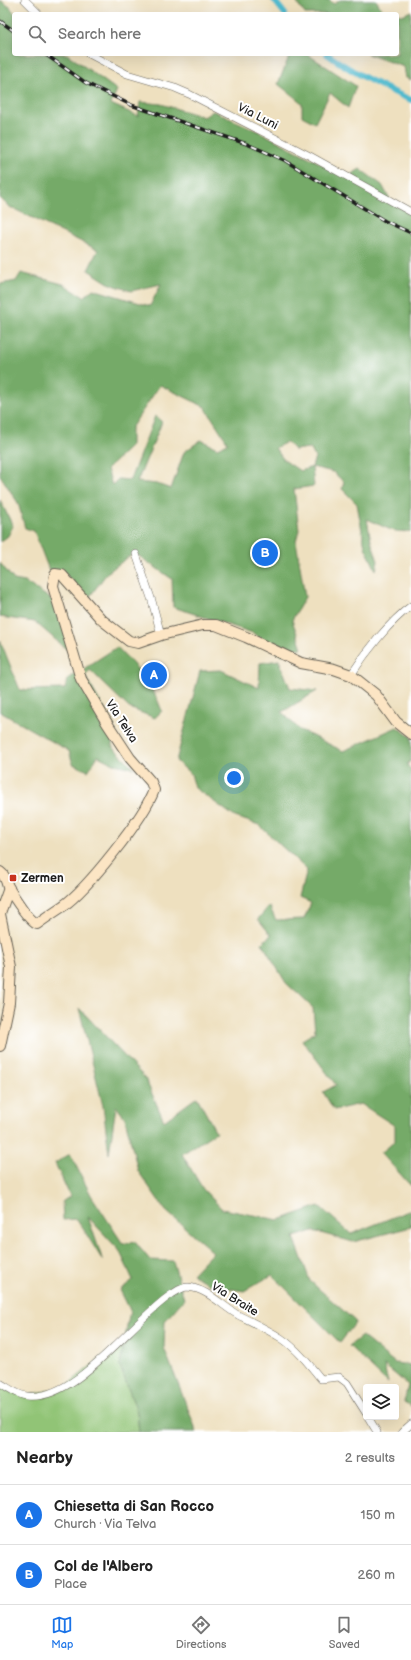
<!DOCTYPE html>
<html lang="en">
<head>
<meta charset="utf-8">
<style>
	:root { --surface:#fff; --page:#f2f2f2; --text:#222; --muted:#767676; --line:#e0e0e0; --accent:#1a73e8 }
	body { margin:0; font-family:"Balsamiq Sans",sans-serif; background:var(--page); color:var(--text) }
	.controls { position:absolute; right:12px; bottom:12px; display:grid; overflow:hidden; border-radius:4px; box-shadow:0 4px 16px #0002 }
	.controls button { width:36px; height:36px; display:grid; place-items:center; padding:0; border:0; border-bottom:1px solid var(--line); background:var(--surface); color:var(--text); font:20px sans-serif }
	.you { position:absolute; left:234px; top:778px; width:14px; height:14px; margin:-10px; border:3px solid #fff; border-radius:50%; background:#1a73e8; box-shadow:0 0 0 6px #1a73e833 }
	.badge { display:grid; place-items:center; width:26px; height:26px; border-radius:50%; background:var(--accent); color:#fff; font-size:13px; font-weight:700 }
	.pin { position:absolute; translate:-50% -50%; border:2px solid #fff; box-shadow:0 1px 4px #0006 }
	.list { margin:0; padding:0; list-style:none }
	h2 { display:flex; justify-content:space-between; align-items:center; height:52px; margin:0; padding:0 16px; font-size:17px }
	h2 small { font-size:13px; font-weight:400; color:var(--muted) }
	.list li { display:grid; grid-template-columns:26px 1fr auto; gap:12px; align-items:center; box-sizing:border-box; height:60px; padding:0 16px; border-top:1px solid var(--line) }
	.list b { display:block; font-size:15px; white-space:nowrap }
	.list p { margin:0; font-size:13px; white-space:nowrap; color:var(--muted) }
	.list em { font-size:13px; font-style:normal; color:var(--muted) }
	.icon { flex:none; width:22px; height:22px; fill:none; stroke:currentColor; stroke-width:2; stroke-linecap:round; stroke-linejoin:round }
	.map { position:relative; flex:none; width:411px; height:1432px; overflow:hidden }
	.search { position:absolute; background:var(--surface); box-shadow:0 4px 16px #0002; left:12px; right:12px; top:12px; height:44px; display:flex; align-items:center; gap:10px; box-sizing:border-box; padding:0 14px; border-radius:4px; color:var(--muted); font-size:15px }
	.sheet { height:172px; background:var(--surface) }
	nav { display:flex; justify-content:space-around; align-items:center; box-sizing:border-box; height:56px; border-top:1px solid var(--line); background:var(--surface); font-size:11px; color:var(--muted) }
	nav a { display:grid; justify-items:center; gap:2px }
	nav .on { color:var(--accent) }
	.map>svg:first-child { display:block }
	.green { fill:#91c476; stroke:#567049 }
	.forest { fill:#74aa67; stroke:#486342; fill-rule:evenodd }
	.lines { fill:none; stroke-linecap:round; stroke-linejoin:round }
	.canal { stroke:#51bace; stroke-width:6 }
	.street-casing { stroke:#666155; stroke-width:8 }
	.secondary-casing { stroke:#666155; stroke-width:12 }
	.street { stroke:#fff; stroke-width:7 }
	.secondary { stroke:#fce5c4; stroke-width:10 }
	.rail-casing { stroke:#1c1c1c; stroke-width:3.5 }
	.rail { stroke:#fff; stroke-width:2; stroke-dasharray:6; stroke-linecap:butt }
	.poi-dot { fill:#c8321e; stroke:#fff; stroke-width:1.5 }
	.labels { text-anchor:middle; stroke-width:4; stroke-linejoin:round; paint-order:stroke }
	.street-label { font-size:12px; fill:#1c1c1c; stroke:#fff }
	.poi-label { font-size:12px; font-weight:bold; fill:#1c1c1c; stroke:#fff; text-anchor:start }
</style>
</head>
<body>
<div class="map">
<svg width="411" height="1432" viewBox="0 0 411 1432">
	<rect width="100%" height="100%" fill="#fff"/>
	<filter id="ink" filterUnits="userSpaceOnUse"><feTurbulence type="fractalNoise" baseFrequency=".025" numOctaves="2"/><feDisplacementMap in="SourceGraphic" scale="8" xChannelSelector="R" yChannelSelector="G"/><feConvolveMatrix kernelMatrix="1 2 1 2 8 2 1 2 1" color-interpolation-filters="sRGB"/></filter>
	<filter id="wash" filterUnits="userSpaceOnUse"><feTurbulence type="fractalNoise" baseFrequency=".012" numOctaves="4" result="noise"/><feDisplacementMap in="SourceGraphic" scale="16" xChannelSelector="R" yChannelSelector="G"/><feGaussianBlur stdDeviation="0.9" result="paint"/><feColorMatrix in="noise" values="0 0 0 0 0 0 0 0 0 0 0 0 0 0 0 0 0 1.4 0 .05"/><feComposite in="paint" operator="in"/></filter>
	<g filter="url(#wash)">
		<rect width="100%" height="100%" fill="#eee0bf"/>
		<polygon class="green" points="124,1339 120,1366 137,1412 139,1432 0,1432 0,1383 26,1396 66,1386"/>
		<g class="forest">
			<path d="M0,0L10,7L15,14L14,54H67L117,90L111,104L138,116L140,102L161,104L204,117L213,111L258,131L347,177L360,169L382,185L392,203L411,213V531C392,534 384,526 367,519L371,541L378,561L376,570L365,547L357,504L342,489L344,482L333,472L312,467L314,486L294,489L299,530L296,541L305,597L292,620L302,648L290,649L282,655L253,633L173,607L172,579L136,554L131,555L107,573L88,599L65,574L50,573L34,531L25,528L18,503L0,475V284L16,281L21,273L63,284L84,297L93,289L150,306L161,284L131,291L110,284L88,270L98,250L8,206L0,198ZM160,385L205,407L228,443L217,448L201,440L184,452L171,489L157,484L137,482L162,422L155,416L130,480L118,479L112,485L107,469L131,446V428ZM287,442L294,450L310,448L315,457L312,467L300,471L284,460L275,448Z"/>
			<polygon points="295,0 329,0 334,4 340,0 376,0 384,13 395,14 305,14"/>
			<polygon points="411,11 411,80 406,78 404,67 367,54 397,54 397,14 402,15"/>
			<polygon points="290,54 307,54 356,86 348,108 330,93 315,123 302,116 302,103 278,84"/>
			<polygon points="0,500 13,526 8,536 0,542"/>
			<polygon points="0,563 14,580 25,582 57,603 73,655 35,622 0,617"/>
			<path d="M0,640L20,690L65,689L68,679L117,647C137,668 152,683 162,711L155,718L129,708L90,670L85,676L113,724L112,746L134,768L114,764L98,756L88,771L73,764L69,751L0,712Z"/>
			<polygon points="279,660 290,688 317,691 282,712 300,730 343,751 397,727 411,737 411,761 407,764 411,771 411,1186 381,1153 395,1141 395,1126 361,1104 334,1110 323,1092 336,1085 302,1040 315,1032 313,1008 286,983 262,943 271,935 258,919 269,906 276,920 304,919 311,903 300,898 307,870 259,825 235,817 195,788 191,774 176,761 200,671 221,670 259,688 260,663"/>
			<polygon points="79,1008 145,1078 164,1121 197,1097 216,1132 182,1154 203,1189 222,1209 279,1220 319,1206 351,1234 411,1210 411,1227 353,1242 313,1231 294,1237 310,1281 356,1322 340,1343 272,1275 244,1291 212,1286 192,1274 213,1252 166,1211 138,1171 125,1118 116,1106 109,1154 103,1106"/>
			<polygon points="70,1154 91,1195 123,1244 135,1242 150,1260 173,1261 184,1299 165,1321 164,1348 197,1432 139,1432 137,1412 120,1366 130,1310 120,1290 133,1280 119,1250 88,1217 103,1261 77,1219 63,1220 62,1202 70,1196 55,1163"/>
			<polygon points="362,1336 395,1363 411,1365 411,1406 404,1402 408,1385 384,1365 388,1383 349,1346"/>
		</g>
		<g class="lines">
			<g class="canal">
				<polyline points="274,0 285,14"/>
				<path d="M327,54C353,73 382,87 411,100"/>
			</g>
		</g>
	</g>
	<g filter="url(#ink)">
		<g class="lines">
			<g class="street-casing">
				<g id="street">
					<polyline points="25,0 39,14"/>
					<polyline points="89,54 127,74 175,88 189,94 310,156 411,212"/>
					<polyline points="136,554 152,601 161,635"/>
					<path d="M351,675C365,653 390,621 411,606"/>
					<path d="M0,1383C9,1388 17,1395 27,1396C77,1402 133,1319 172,1294C177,1291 182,1287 188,1287C208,1289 222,1306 238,1315C252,1322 267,1329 281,1338C296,1348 309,1364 321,1379L339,1377L347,1383L366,1413"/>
					<polyline points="368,1417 377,1432"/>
					<polyline points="402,1432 411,1424"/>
				</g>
			</g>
			<g class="secondary-casing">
				<g id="secondary">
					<path d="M0,872C8,878 5,882 9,889C14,897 29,921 37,924C45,918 54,912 63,906C87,889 144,818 154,790L151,782L130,758L107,723L81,679L53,586L55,574L62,575L102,620L129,641L138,643L161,635L203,625H216L246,637L301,663L334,669L351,675L376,695L396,722L411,734"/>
					<polyline points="0,913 9,888"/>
					<polyline points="0,914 11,967 9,1003 0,1046"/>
				</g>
			</g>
			<use href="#street" class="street"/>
			<use href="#secondary" class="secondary"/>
			<g class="rail-casing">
				<g id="rail">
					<polyline points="0,21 14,31"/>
					<polyline points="45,54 86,83 131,105 247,144 284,160 385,221 411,233"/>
				</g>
			</g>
			<use href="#rail" class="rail"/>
		</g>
	</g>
	<rect class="poi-dot" x="9" y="874" width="8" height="8" rx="2"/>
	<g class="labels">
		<g class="street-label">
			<text transform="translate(258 116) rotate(27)" y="4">Via Luni</text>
			<text transform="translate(122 721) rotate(57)" y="4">Via Telva</text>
			<text transform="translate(235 1299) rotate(32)" y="4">Via Braite</text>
		</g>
		<g class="poi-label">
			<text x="21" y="882">Zermen</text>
		</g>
	</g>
</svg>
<div class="controls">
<button><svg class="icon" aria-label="layers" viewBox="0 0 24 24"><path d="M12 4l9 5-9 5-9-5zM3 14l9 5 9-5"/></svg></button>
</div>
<div class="you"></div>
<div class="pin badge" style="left:154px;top:675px">A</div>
<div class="pin badge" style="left:265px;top:553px">B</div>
<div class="search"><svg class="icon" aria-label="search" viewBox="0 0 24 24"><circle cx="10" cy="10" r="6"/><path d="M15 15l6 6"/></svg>Search here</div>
</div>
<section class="sheet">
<h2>Nearby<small>2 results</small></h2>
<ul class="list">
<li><span class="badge">A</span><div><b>Chiesetta di San Rocco</b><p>Church · Via Telva</p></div><em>150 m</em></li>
<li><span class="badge">B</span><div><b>Col de l'Albero</b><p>Place</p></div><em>260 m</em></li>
</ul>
</section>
<nav>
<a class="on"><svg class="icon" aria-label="map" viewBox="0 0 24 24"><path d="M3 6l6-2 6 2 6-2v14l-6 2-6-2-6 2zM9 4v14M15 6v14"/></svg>Map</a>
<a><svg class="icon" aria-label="directions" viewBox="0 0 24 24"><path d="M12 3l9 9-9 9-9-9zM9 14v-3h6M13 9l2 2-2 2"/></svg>Directions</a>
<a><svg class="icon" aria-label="saved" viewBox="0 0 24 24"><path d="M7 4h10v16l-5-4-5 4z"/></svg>Saved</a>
</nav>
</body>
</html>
